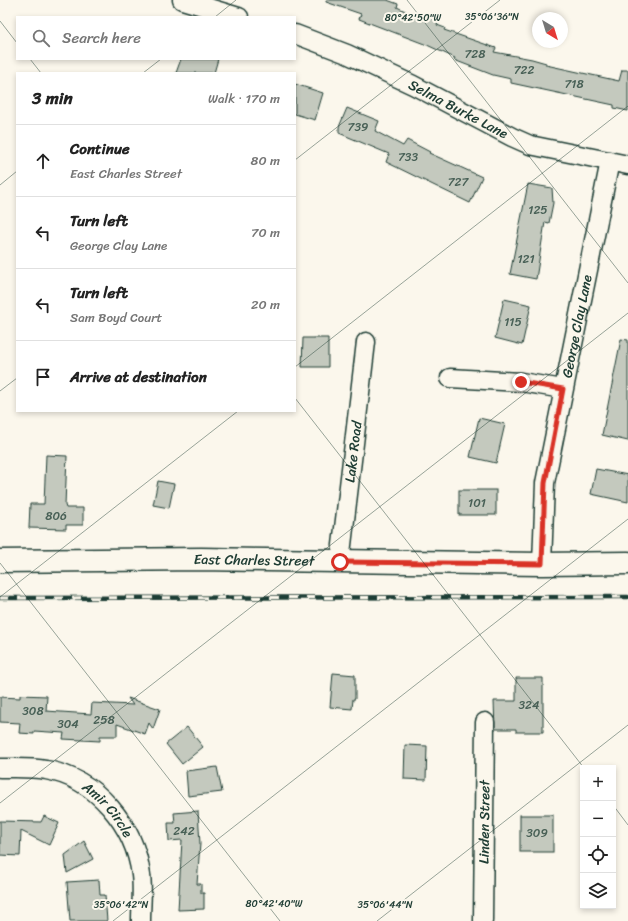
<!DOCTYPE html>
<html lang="en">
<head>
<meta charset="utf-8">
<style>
	:root { --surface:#fff; --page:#f2f2f2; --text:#222; --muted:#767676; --line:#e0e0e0 }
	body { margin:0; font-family:Sriracha,sans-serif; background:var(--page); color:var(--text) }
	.controls { position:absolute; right:12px; bottom:12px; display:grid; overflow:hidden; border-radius:0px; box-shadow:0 2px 6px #0003 }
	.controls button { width:36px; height:36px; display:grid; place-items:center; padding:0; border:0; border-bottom:1px solid var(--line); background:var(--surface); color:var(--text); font:20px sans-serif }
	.compass { position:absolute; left:532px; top:12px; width:36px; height:36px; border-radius:50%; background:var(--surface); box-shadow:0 2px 6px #0003; rotate:142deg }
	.stop { position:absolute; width:12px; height:12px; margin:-9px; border:3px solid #d93025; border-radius:50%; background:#fff }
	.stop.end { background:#d93025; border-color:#fff; box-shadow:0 1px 4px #0008 }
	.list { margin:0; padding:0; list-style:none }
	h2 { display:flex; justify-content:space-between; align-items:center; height:52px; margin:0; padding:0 16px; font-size:17px }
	h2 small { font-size:13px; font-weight:400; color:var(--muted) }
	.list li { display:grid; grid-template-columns:26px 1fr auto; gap:12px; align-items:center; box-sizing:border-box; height:72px; padding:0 16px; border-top:1px solid var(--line) }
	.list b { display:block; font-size:15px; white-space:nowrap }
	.list p { margin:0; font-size:13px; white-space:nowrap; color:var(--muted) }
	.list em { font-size:13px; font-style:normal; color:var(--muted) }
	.icon { flex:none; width:22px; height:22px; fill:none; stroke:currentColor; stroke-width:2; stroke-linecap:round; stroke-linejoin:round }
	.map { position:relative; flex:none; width:628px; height:921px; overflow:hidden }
	.search { position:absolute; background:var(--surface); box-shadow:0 2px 6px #0003; left:16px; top:16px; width:280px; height:44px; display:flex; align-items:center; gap:10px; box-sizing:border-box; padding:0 14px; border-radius:0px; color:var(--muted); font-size:15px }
	.panel { position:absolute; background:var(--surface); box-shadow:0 2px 6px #0003; left:16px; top:72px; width:280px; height:340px; border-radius:0px }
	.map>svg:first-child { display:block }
	.building { fill:#c4c9be; stroke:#1f3d34 }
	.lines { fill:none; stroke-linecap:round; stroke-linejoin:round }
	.street-casing { stroke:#1f3d34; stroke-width:21 }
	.secondary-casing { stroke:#1f3d34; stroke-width:25 }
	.street { stroke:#fbf7ec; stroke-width:18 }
	.secondary { stroke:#fbf7ec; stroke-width:22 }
	.rail-casing { stroke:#1f3d34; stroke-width:4.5 }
	.rail { stroke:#fbf7ec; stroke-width:3; stroke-dasharray:9; stroke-linecap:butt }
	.route { stroke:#d93025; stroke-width:5 }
	.ticks { fill:none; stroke:#1f3d34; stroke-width:1; stroke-opacity:0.45 }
	.labels { text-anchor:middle; stroke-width:4; stroke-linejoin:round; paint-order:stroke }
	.number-label { font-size:12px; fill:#486056 }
	.street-label { font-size:14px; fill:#1f3d34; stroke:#fbf7ec }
	.ticks-label { font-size:10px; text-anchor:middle; fill:#1f3d34; stroke:#fbf7ec; stroke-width:4; stroke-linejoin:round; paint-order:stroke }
</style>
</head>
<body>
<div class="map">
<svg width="628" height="921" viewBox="0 0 628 921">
	<rect width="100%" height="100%" fill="#fbf7ec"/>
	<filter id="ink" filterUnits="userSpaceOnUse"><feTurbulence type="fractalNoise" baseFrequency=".025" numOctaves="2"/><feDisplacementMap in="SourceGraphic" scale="8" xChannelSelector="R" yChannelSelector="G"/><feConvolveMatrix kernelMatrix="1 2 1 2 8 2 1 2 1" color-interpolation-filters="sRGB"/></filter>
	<g filter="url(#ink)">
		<g class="building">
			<polygon points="326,0 387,0 398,4 397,7 422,19 424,14 439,21 437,25 445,28 444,30 496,48 494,52 532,59 546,63 546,65 619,81 622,70 628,70 628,111 614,108 614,105 511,83 511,79 493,75 454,60 455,58 427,45 359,19 361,14 326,2"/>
			<polygon points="181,59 218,59 214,73 176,73"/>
			<polygon points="295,84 323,93 315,120 295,114"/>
			<polygon points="347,108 379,121 375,131 403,146 407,140 430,152 429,153 482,177 470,203 386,162 389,154 339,133 339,127"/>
			<polygon points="528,184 552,188 553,203 549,223 545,222 536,279 510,274"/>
			<polygon points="504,299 531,305 522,345 495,338"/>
			<polygon points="303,338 328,338 328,367 302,367"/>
			<polygon points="621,339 628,340 628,441 602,435"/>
			<polygon points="479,418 505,424 496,463 470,457"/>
			<polygon points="46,455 67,456 65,505 66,508 83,508 83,525 66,525 66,529 29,528 30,504 44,504"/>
			<polygon points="596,469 628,475 628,502 591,494"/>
			<polygon points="158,481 174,484 169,508 153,505"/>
			<rect x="459" y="490" width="37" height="25"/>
			<polygon points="333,673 355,675 355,699 353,699 352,709 330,707"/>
			<polygon points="516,678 543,678 543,732 516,732 516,729 495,729 494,701 516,701"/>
			<polygon points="20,695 47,696 46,711 91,714 92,703 133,705 128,698 160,709 153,729 149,723 145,734 117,724 117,736 100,736 100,741 63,739 64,733 34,731 34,734 19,733 20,723 0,722 0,697 20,698"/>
			<polygon points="187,727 203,747 182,764 166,744"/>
			<polygon points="405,745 427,746 426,780 404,779"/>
			<polygon points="217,767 222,792 188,796 186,771"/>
			<polygon points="198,811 200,844 197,884 201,884 201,893 204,893 204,909 178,910 182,840 169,841 168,823 175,823 174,813"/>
			<rect x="520" y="815" width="33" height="37"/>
			<polygon points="44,816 59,823 49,845 21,831 20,856 0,855 0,821 41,822"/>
			<polygon points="84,841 93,859 67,873 65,855"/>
			<polygon points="99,880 100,895 105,895 107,921 70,921 67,882"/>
		</g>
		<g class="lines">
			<g class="street-casing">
				<g id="street">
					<polyline points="182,0 239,17"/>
					<path id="s1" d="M295,34L347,54L413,85L512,137L530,145L628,165"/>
					<polyline points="450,378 521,382 563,389"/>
					<path id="s2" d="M340,562L366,342"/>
					<path id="s3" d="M542,564L545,483L610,161"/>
					<path id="s4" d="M0,768C15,768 31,767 46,770C96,778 135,826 141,875C143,890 141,906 141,921"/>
					<path id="s5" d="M483,921L485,722"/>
				</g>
			</g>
			<g class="secondary-casing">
				<g id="secondary">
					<path id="s6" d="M0,561L201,559L542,564L628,563"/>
				</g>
			</g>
			<use href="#street" class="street"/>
			<use href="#secondary" class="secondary"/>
			<g class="rail-casing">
				<polyline id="rail" points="0,598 628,597"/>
			</g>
			<use href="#rail" class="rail"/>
		</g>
	</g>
	<g class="lines" filter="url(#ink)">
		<polyline class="route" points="340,562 542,564 545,483 563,389 521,382"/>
	</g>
	<path class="ticks" d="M407,0L628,283M215,17L236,0M0,21L17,43M30,59L41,73M143,73L161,59M295,160L500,0M0,185L17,171M295,367L628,106M0,391L17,378M295,398L584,768M0,563L280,921M0,597L238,411M0,803L628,313M613,805L628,825M113,921L628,519M377,921L628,725"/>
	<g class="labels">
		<g class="number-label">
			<text x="475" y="58">728</text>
			<text x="524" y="74">722</text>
			<text x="574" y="88">718</text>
			<text x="358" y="131">739</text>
			<text x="408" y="161">733</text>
			<text x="458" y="186">727</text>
			<text x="538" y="214">125</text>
			<text x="526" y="263">121</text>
			<text x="513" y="326">115</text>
			<text x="477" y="507">101</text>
			<text x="56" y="520">806</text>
			<text x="529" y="709">324</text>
			<text x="33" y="715">308</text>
			<text x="104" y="724">258</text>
			<text x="68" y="728">304</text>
			<text x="184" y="835">242</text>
			<text x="537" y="837">309</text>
		</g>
		<g class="street-label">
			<text dy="5" stroke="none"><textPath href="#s1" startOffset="180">Selma Burke Lane</textPath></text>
			<text dy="5" stroke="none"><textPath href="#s3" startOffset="241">George Clay Lane</textPath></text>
			<text dy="5" stroke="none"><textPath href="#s2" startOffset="111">Lake Road</textPath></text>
			<text dy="5" stroke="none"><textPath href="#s6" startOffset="254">East Charles Street</textPath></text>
			<text dy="5" stroke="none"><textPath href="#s4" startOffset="122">Amir Circle</textPath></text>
			<text dy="5" stroke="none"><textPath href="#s5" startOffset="99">Linden Street</textPath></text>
		</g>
	</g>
	<g class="ticks-label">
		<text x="492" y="20">35°06'36"N</text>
		<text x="413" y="21">80°42'50"W</text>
		<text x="274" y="907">80°42'40"W</text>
		<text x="121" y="908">35°06'42"N</text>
		<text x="385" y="908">35°06'44"N</text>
	</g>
</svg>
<div class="controls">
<button>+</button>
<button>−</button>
<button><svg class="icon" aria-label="locate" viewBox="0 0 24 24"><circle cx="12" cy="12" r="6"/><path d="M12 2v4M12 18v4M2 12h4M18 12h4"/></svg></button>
<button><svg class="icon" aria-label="layers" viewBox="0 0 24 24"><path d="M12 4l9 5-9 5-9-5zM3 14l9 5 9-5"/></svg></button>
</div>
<svg class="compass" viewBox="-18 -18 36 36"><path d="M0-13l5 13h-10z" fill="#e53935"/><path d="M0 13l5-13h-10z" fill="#767676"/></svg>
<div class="stop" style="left:340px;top:562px"></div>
<div class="stop end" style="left:521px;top:382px"></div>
<div class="search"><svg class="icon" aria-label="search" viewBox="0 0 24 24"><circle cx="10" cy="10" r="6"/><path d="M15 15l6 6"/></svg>Search here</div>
<section class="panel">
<h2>3 min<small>Walk · 170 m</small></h2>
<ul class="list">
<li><svg class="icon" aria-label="ahead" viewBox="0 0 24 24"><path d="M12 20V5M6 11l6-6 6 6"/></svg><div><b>Continue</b><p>East Charles Street</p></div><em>80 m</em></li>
<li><svg class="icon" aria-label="left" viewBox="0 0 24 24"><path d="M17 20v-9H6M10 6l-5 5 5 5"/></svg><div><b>Turn left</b><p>George Clay Lane</p></div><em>70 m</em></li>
<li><svg class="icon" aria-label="left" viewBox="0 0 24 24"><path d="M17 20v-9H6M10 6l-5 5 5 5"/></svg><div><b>Turn left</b><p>Sam Boyd Court</p></div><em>20 m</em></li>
<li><svg class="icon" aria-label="arrive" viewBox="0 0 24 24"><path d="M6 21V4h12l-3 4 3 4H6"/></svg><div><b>Arrive at destination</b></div></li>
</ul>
</section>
</div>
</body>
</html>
